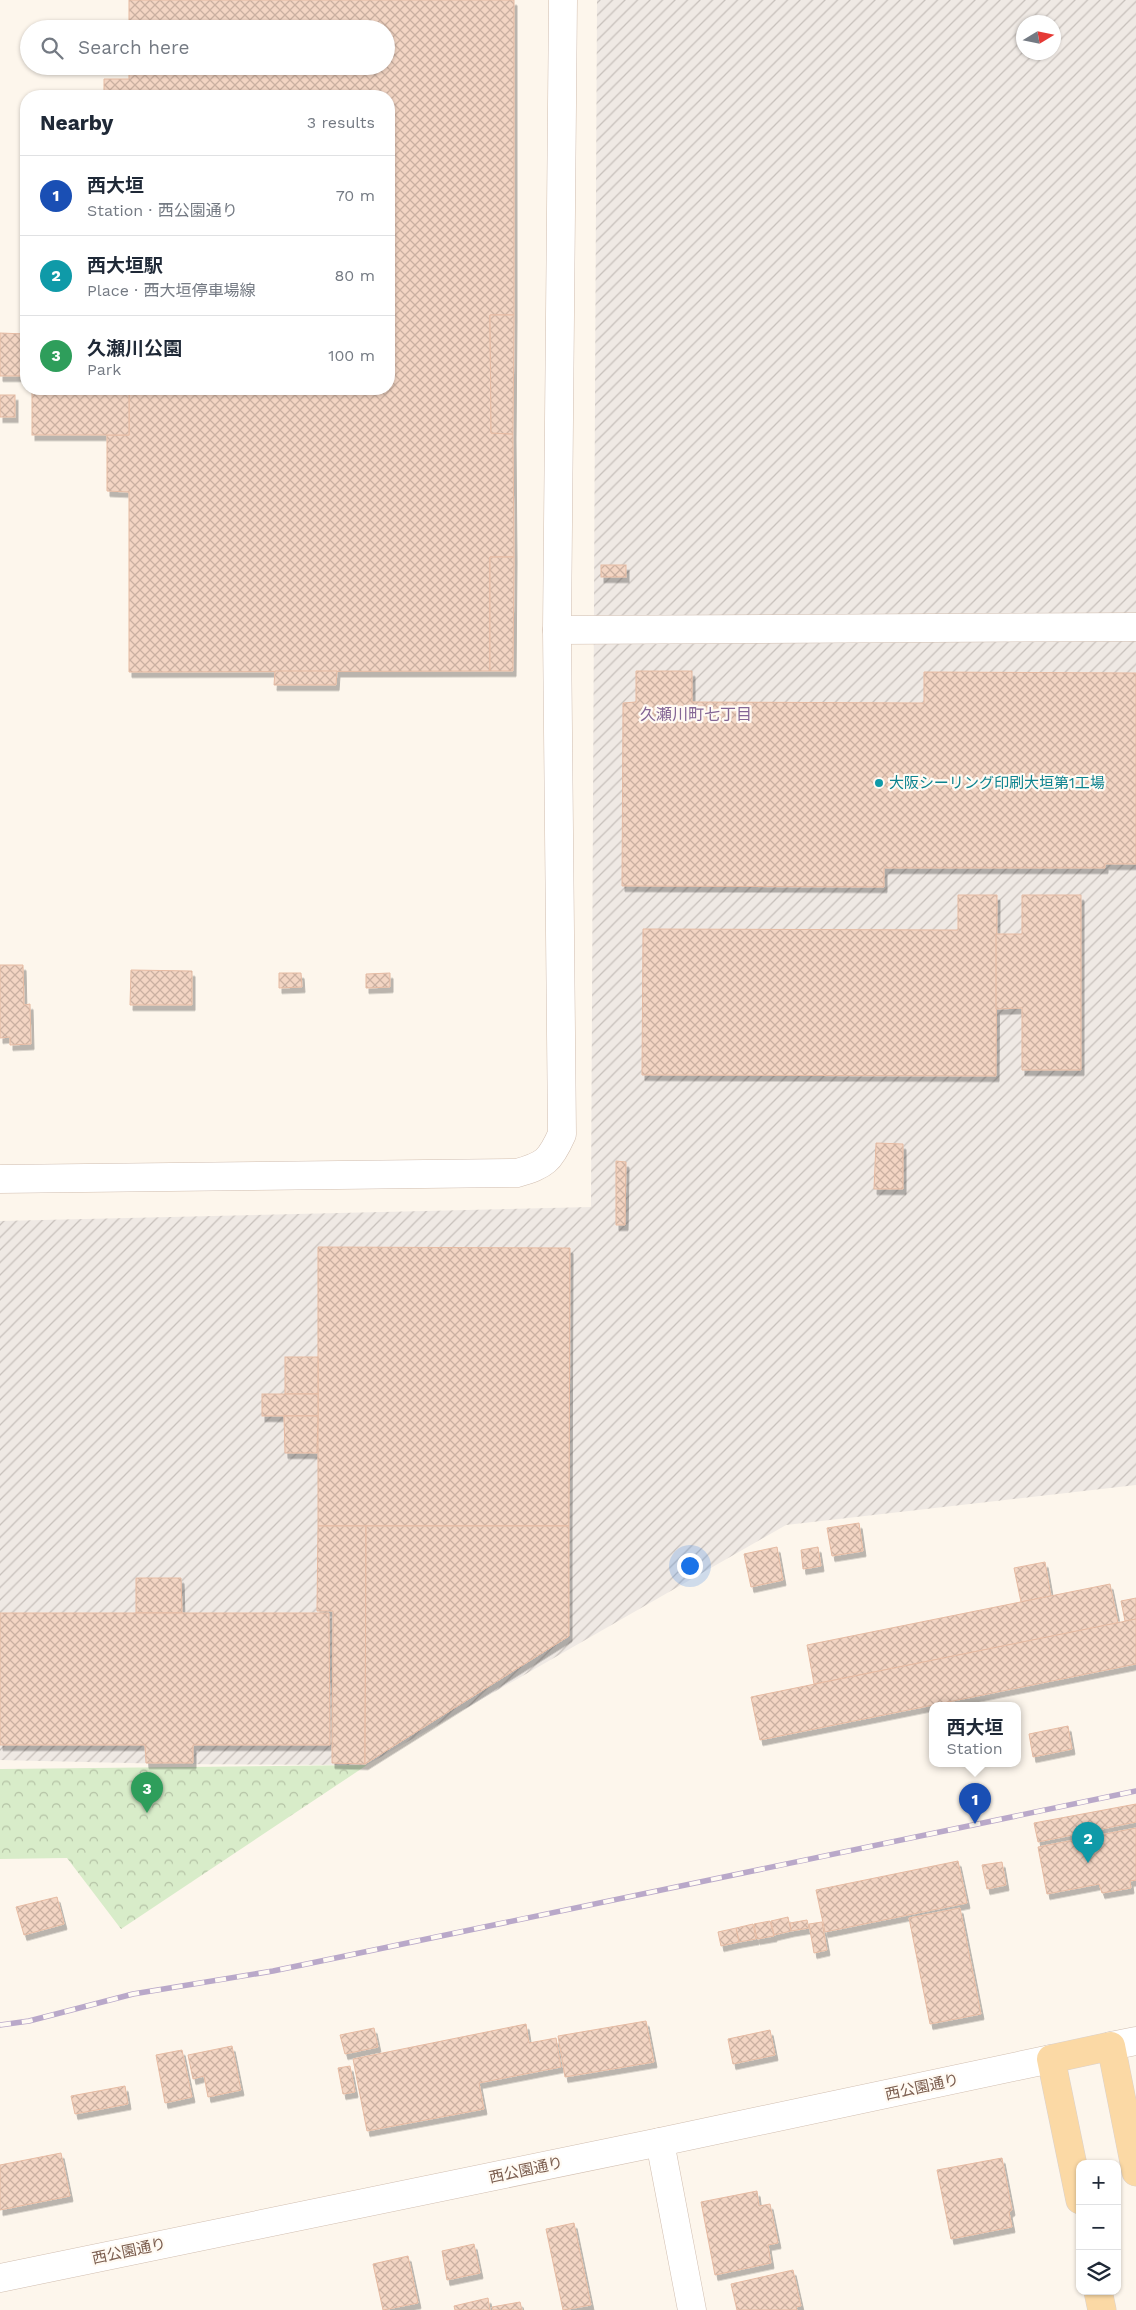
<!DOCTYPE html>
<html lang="en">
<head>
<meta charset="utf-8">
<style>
	:root { --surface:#fff; --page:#f2f2f3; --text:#1f2937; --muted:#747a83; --line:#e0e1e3; --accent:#e76f51 }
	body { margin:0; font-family:"Work Sans","Noto Sans JP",sans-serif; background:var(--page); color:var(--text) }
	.controls { position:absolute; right:15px; bottom:15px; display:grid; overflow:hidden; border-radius:10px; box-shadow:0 1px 4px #0004 }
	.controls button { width:45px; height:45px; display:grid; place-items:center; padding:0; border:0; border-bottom:1px solid var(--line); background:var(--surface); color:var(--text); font:25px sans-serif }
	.compass { position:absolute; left:1016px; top:15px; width:45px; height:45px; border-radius:50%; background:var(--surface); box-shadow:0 1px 4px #0004; rotate:80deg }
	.you { position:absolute; left:689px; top:1565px; width:18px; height:18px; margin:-12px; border:4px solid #fff; border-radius:50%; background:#1a73e8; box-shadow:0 0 0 8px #1a73e833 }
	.badge { display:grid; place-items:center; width:32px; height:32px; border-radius:50%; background:var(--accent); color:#fff; font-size:16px; font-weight:700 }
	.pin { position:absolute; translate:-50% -41px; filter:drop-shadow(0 1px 2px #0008) }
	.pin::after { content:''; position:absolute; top:26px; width:18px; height:15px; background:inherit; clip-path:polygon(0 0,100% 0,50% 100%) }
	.popup { position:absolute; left:929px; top:1702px; width:92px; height:65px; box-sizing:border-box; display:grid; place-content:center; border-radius:10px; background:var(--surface); filter:drop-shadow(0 1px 4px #0005); font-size:16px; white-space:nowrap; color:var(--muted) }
	.popup b { font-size:19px; color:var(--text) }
	.popup::after { content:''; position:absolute; left:50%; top:100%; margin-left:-10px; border:10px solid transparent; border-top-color:var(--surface) }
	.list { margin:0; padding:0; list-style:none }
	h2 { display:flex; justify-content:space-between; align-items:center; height:65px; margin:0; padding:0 20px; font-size:21px }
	h2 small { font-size:16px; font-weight:400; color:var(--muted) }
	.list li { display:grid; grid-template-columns:32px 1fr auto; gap:15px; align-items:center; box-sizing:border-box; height:80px; padding:0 20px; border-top:1px solid var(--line) }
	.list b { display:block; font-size:19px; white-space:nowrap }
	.list p { margin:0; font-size:16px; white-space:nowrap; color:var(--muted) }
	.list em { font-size:16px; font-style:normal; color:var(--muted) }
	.icon { flex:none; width:28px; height:28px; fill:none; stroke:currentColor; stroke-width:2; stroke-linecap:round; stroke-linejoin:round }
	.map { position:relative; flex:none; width:1136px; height:2310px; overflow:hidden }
	.search { position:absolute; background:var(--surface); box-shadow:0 1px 4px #0004; left:20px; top:20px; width:375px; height:55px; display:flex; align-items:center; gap:12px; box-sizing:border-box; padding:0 18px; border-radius:28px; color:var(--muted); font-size:19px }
	.panel { position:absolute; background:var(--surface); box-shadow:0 1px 4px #0004; left:20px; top:90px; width:375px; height:305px; border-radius:20px }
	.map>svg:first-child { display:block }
	.industrial { fill:url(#industrial-furrows); fill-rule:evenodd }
	.forest { fill:url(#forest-crowns) }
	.building { fill:url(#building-cross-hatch); stroke:#e6bba3; filter:url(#shadow) }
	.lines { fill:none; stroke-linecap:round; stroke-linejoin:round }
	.minor-casing { stroke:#d1beb0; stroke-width:29 }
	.major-casing { stroke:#dad1cd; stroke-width:29 }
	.minor { stroke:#fff; stroke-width:28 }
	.major { stroke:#fbd9a5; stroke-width:28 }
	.rail-casing { stroke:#b9a8c9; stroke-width:5.5 }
	.rail { stroke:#fffaf3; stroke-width:4; stroke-dasharray:11; stroke-linecap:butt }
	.culture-dot { fill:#0f9aa8; stroke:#fffaf3; stroke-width:2 }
	.labels { text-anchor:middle; stroke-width:4.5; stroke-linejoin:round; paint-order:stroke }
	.culture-label { font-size:15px; fill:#0d838f; stroke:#fffaf3; text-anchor:start }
	.street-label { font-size:15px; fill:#7a5c4d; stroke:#fffaf3 }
	.neighbourhood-label { font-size:16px; fill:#846695; stroke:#fffaf3 }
</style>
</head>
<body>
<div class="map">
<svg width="1136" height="2310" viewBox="0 0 1136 2310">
	<defs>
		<pattern id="industrial-furrows" width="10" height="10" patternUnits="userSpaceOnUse" patternTransform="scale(1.25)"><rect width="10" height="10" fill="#efe9e4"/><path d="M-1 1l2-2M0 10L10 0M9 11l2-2" fill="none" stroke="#c7c0bb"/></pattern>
		<pattern id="forest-crowns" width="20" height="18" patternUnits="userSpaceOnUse" patternTransform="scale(1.25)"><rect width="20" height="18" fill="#d8ecc9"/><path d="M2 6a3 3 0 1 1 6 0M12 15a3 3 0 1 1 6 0" fill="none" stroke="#b4c2a5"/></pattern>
		<pattern id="building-cross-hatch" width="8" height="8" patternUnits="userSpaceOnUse" patternTransform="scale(1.25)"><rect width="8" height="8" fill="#f3d5c3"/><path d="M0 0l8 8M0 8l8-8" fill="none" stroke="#cab0a1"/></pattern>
		<filter id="shadow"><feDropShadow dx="3" dy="5.5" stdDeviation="0" flood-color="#0004"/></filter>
	</defs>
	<rect width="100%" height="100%" fill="#fdf6ec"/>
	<path class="industrial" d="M597,0H1136V1485L786,1525L367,1765L172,1764L0,1760V1221L591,1207ZM1024,22H1054V52H1024Z"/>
	<polygon class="forest" points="367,1765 121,1929 67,1858 0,1859 0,1769"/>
	<g class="building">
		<polygon points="129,0 514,0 514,315 490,315 491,433 513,434 514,557 490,557 490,671 129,672 129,492 107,491 107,435 129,435 129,389 389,389 389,96 104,96 104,79 129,79 129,66 386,66 386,29 129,29"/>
		<polygon points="490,315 514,315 513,434 491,433"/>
		<polygon points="0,333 26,334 25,376 0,376"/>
		<rect x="32" y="389" width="97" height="46"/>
		<rect x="0" y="395" width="15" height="22"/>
		<polygon points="490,557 514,557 513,671 490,671"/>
		<rect x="601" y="565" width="25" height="12"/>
		<polygon points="275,671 337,671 336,685 274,685"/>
		<polygon points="636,671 692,671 692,702 924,703 924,672 1136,673 1136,864 1105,864 1105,868 884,868 884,887 622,886 623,703 636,702"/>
		<polygon points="958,895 997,895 996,1076 642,1075 643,929 958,930"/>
		<polygon points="1022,895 1081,895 1081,1070 1022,1070 1022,1008 996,1009 996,934 1022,934"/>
		<polygon points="0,965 23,965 24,1005 30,1004 31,1044 10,1045 10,1037 0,1038"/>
		<polygon points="131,970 192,971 192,1005 130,1005"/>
		<polygon points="279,973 301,973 302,987 279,988"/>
		<polygon points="390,973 390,987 366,988 366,974"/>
		<polygon points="876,1143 903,1144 903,1189 874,1189"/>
		<polygon points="616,1161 626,1162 625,1225 616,1225"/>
		<polygon points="318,1247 570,1248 569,1526 318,1526"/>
		<rect x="285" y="1357" width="33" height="37"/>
		<rect x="262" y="1394" width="56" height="22"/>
		<polygon points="284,1416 318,1416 317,1453 285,1453"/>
		<polygon points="859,1523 863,1551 832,1556 827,1528"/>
		<polygon points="318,1526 366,1526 365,1764 332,1763 333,1611 317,1611"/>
		<polygon points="366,1526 569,1526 569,1636 365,1764"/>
		<polygon points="777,1547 783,1580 751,1587 744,1554"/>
		<polygon points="818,1547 821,1566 803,1569 801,1550"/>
		<polygon points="1045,1562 1051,1596 1021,1602 1014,1568"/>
		<polygon points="136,1578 181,1578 182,1613 136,1613"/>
		<polygon points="1110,1584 1118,1623 814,1684 807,1645"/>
		<polygon points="1136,1598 1136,1619 1125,1621 1121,1601"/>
		<polygon points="0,1613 329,1613 330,1745 193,1745 193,1763 146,1763 145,1745 0,1745"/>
		<polygon points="1136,1619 1136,1664 760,1740 751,1697"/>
		<polygon points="1068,1726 1072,1749 1033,1757 1029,1734"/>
		<polygon points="1136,1804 1136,1822 1038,1842 1034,1823"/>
		<polygon points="1136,1828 1136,1880 1130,1881 1131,1888 1102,1893 1099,1884 1047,1894 1038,1847"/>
		<polygon points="958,1861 967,1903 825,1932 816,1890"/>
		<polygon points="1002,1862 1006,1885 987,1889 982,1865"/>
		<polygon points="57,1897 64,1924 24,1935 16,1907"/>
		<polygon points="960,1908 981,2014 930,2024 909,1918"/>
		<polygon points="788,1917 791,1931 774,1935 771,1921"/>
		<polygon points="807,1920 809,1928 791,1931 790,1923"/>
		<polygon points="770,1921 774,1936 757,1939 754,1924"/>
		<polygon points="822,1922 827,1950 814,1953 809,1924"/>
		<polygon points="753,1924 756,1939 739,1942 736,1928"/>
		<polygon points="736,1928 739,1942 721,1946 718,1932"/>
		<polygon points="646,2021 654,2062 565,2077 558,2036"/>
		<polygon points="526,2024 529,2043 556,2038 561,2067 479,2083 484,2109 367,2131 353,2059"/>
		<polygon points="374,2028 378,2047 345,2054 340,2035"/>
		<polygon points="770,2030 775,2055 733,2064 728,2039"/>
		<polygon points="232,2046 241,2090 208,2097 204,2076 193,2079 188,2055"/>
		<polygon points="182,2050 192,2097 165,2103 156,2055"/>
		<polygon points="350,2066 355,2092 343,2094 338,2068"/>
		<polygon points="125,2086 128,2104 75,2114 71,2096"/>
		<polygon points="61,2153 70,2196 0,2210 0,2165"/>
		<polygon points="1002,2158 1012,2210 1009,2212 1012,2227 951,2239 937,2170"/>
		<polygon points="757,2191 759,2206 770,2204 778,2243 768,2245 771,2263 715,2275 701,2202"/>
		<polygon points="574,2223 591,2305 563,2310 546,2229"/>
		<polygon points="474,2244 480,2273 447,2280 442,2251"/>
		<polygon points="408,2256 418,2303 383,2310 373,2264"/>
		<polygon points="793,2270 801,2306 796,2307 797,2310 737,2310 731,2284"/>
		<polygon points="488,2298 490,2310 455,2310 454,2306"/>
		<polygon points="520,2302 522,2310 493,2310 492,2307"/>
	</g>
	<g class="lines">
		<g class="minor-casing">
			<g id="minor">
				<polyline points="557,630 1136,627"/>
				<path d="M0,1179L517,1173C545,1165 550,1161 562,1134L557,630L563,0"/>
				<polyline points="1111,2046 1136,2041"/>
				<polyline points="660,2142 692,2310"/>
				<polyline points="0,2278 660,2142 1051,2059"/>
			</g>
		</g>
		<g class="major-casing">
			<g id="major">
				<polyline points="1080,2200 1051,2059 1111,2046 1136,2172"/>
				<polyline points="1098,2291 1102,2310"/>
			</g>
		</g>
		<use href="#minor" class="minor"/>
		<use href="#major" class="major"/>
		<g class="rail-casing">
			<polyline id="rail" points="0,2025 29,2021 133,1994 273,1971 1136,1791"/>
		</g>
		<use href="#rail" class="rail"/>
	</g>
	<circle class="culture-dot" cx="879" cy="783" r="5"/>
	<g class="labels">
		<g class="culture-label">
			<text x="889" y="788">大阪シーリング印刷大垣第1工場</text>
		</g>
		<g class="street-label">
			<text transform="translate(922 2087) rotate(-12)" y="5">西公園通り</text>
			<text transform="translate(526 2170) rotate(-12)" y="5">西公園通り</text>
			<text transform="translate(129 2251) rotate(-12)" y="5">西公園通り</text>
		</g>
		<g class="neighbourhood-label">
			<text x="696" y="720">久瀬川町七丁目</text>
		</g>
	</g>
</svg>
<div class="controls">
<button>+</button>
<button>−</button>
<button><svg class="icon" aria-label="layers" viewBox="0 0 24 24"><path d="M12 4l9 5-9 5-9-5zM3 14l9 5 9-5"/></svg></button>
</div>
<svg class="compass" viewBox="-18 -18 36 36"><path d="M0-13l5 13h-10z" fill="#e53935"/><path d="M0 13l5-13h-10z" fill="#747a83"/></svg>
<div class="you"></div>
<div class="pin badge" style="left:975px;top:1824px;background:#1a4fb4">1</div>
<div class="popup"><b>西大垣</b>Station</div>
<div class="pin badge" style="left:1088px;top:1863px;background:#0f9aa8">2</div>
<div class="pin badge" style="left:147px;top:1813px;background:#2e9e5b">3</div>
<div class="search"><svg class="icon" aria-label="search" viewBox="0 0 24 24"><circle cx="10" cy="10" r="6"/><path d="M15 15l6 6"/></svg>Search here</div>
<section class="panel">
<h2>Nearby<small>3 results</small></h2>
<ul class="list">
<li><span class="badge" style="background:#1a4fb4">1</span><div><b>西大垣</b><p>Station · 西公園通り</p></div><em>70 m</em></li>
<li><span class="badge" style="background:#0f9aa8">2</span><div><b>西大垣駅</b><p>Place · 西大垣停車場線</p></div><em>80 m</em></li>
<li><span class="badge" style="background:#2e9e5b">3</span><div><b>久瀬川公園</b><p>Park</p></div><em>100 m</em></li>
</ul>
</section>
</div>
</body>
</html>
